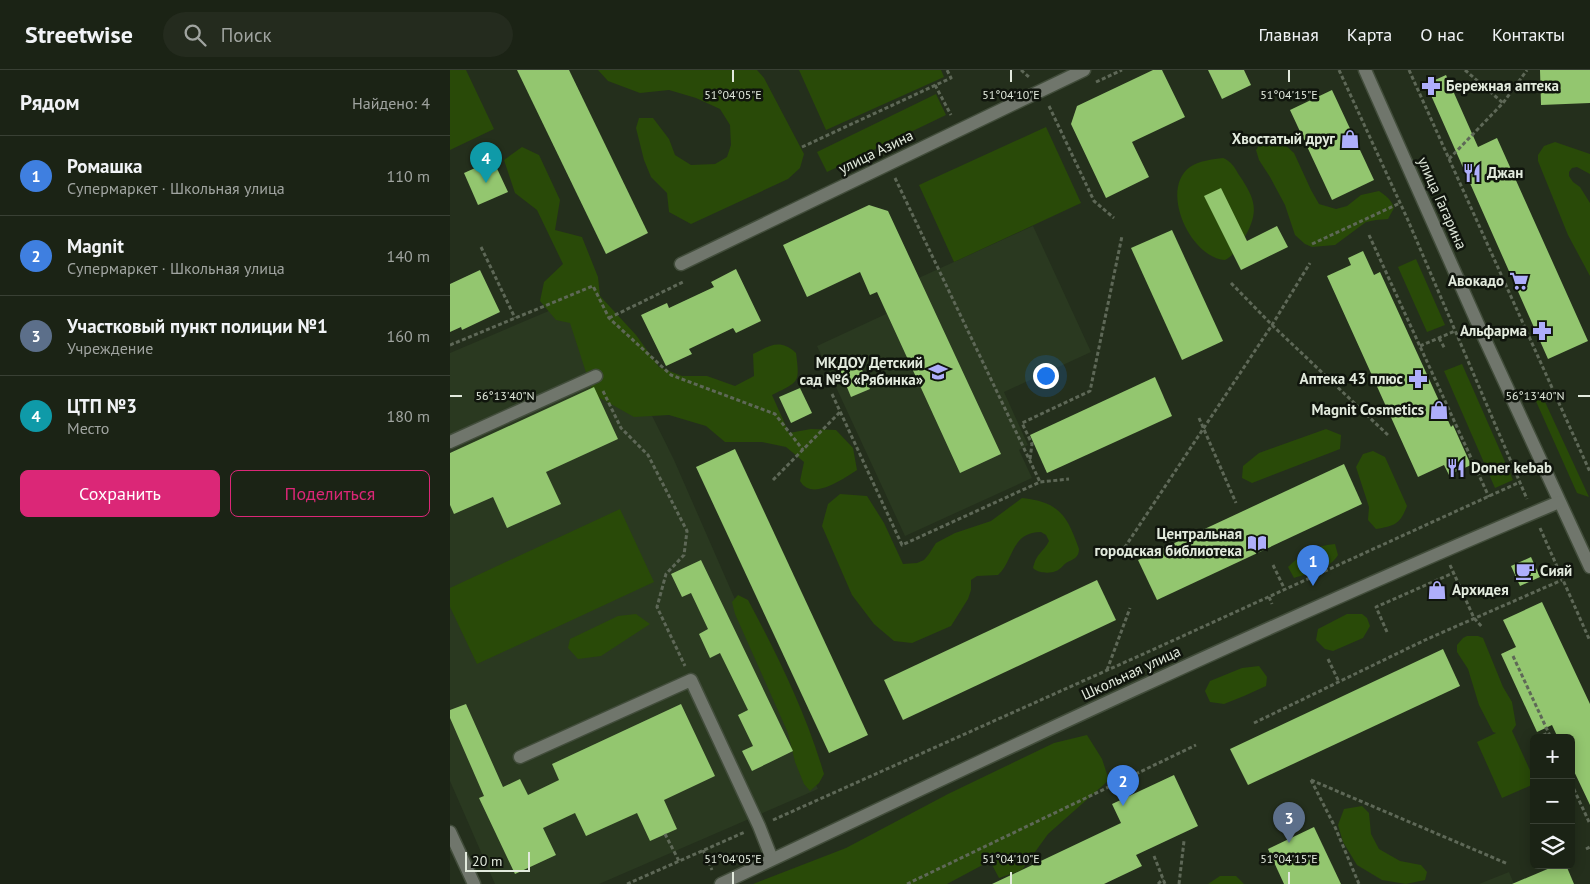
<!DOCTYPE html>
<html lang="ru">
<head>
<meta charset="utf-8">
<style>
	:root { --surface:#1b2315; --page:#242b1e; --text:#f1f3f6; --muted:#a0a4a0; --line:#394034; --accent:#db2777 }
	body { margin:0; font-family:"PT Sans",sans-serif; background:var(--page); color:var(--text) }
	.controls { position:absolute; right:15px; bottom:15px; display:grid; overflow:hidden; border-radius:8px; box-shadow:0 2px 12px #0003 }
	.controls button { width:45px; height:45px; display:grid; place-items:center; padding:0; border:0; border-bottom:1px solid var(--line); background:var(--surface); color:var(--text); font:25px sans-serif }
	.scale { position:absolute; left:15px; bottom:12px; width:65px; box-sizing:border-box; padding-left:5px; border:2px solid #e2eadd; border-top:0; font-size:14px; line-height:18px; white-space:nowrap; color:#e2eadd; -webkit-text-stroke:4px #10150d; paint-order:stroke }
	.you { position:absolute; left:595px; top:305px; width:18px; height:18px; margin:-12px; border:4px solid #fff; border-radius:50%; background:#1a73e8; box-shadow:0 0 0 8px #1a73e833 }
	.badge { display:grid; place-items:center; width:32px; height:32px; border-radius:50%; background:var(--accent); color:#fff; font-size:16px; font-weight:700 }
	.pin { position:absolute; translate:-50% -41px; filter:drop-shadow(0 1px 2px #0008) }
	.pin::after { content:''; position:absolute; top:26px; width:18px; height:15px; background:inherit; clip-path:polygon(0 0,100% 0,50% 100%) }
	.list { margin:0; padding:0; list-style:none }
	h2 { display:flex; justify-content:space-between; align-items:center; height:65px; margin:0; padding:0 20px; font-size:21px }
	h2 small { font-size:16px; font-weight:400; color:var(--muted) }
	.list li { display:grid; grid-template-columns:32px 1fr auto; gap:15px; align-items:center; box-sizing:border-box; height:80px; padding:0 20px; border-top:1px solid var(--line) }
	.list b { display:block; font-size:19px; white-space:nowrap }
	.list p { margin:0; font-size:16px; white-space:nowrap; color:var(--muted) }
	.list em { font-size:16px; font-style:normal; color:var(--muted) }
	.actions { display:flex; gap:10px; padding:15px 20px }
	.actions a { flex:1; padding:11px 0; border:1px solid var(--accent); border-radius:8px; text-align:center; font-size:18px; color:var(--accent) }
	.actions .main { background:var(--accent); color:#fff }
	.icon { flex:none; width:28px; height:28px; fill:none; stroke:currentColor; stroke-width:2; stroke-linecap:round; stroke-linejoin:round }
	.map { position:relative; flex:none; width:1140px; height:814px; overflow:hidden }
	header { display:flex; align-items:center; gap:30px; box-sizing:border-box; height:70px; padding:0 25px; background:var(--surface); border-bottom:1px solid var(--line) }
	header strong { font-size:24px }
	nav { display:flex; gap:28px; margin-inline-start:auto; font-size:18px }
	.search { width:350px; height:45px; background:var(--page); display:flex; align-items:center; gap:12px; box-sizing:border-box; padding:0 18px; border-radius:28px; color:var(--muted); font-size:19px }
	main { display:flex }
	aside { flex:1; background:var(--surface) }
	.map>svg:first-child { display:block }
	.built { fill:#2a3920 }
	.green { fill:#294a08 }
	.building { fill:#93c66f }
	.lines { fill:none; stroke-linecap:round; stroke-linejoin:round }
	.minor-casing { stroke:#424d3b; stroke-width:15 }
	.path { stroke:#5e6857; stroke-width:3; stroke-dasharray:4 2.5; stroke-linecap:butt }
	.minor { stroke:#70766c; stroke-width:12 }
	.ticks { fill:none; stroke:#e2eadd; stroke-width:2 }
	.labels { text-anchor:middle; stroke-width:5; stroke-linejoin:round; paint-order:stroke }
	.poi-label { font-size:15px; font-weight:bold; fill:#e2eadd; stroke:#10150d; text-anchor:end }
	.street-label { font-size:15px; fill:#e2eadd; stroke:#10150d }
	.ticks-label { font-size:12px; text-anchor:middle; fill:#e2eadd; stroke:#10150d; stroke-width:5; stroke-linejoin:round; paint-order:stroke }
</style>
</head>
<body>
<header>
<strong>Streetwise</strong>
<div class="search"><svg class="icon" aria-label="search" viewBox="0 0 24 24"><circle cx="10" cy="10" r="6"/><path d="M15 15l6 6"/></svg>Поиск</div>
<nav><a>Главная</a><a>Карта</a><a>О нас</a><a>Контакты</a></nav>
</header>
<main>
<aside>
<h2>Рядом<small>Найдено: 4</small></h2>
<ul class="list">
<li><span class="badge" style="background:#3f7fe0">1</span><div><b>Ромашка</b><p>Супермаркет · Школьная улица</p></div><em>110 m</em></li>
<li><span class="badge" style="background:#3f7fe0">2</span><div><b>Magnit</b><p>Супермаркет · Школьная улица</p></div><em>140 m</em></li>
<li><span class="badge" style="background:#5c6f8a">3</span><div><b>Участковый пункт полиции №1</b><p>Учреждение</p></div><em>160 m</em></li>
<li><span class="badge" style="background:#0f9aa8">4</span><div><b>ЦТП №3</b><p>Место</p></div><em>180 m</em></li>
</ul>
<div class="actions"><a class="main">Сохранить</a><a>Поделиться</a></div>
</aside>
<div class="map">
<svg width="1140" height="814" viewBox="0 0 1140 814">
	<rect width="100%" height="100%" fill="#242f1c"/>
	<g class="built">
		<polygon points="583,156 641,282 554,322 578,375 569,380 582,408 455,466 367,276 436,244 429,226"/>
		<polygon points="141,223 224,390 368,719 149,814 45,814 0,711 0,283"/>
		<polygon points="1059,802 1064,814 1029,814"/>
	</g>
	<g class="green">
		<polygon points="0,0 16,0 44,59 0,80"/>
		<polygon points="148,0 307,0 314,8 354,84 350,98 338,109 241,154 219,142 217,123 201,107 194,90 186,58 189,48 203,48 219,69 225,85 241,95 265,94 277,87 281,75 280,55 270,39 246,28 219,20 190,23 158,11"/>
		<polygon points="349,0 491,0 494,7 376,60"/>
		<polygon points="486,24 496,45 377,102 367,82"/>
		<polygon points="596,57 631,133 504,192 469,115"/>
		<path d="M821,70L835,75L844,83L861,120L869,134L886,139L897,136L911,125L929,121C936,126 941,129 944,138L938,149L926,150L916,152L885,175L862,177L855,174L845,165L835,135L820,107L809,90L806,80L811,72Z"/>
		<polygon points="1105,72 1140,84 1140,104 1127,97 1122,98 1119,102 1119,106 1123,112 1130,117 1140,133 1140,206 1118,165 1088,91 1088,85 1094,76"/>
		<path d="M72,77L89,85L110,130L105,160L132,167L148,207L150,226L186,265L209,297L232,306H257L285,316L304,306L303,284C319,276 330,268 346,283C350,314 349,311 322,325L339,363L361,359L386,360L403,378L407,400C394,408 362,432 350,411L354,392L336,377L312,372H275L256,356L219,345L184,347L143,324L120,253L106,250L90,231L94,212L113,194L87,140L65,123L54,90Z"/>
		<path d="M773,88C781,91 785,98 789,105C807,131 809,143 793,170C788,178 784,185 775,190C740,188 709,119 740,97C748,91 763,89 773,88Z"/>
		<polygon points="966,189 995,255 977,262 948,197"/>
		<polygon points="1012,294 1063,410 1045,418 994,301"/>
		<polygon points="1090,321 1139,427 1127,423 1085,329"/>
		<polygon points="876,359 891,365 890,379 802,413 792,408 793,396 809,383"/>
		<path d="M923,381L935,387L957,436C950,454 945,456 926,459L918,450L919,437L906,397L913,384Z"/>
		<path d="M390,424L417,426L434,453L453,494L467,493L474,490L479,484L486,473L505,463L541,451L572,428C609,432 617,445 629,479C629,488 623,489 616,493C613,495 610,500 606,501C600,504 587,503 583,498C587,482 593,483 599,471L596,465L591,462C561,462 564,490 548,505L527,506L521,510V520L518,529L501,556L462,573L444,571L424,554L402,525L372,456L378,434Z"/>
		<polygon points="170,439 204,512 27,594 0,537 0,518"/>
		<path d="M885,474L888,485C880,499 859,503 844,508L838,497C853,483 863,476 885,474Z"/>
		<path d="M288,525L298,530C328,586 356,643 374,704L369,713L360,721L354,714L345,692L338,663L285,544L282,532Z"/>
		<polygon points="186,544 200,554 151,586 128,589 118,578 120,569 168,546"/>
		<polygon points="897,544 912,544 917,548 920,556 913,568 883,581 875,579 866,570 868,559"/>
		<polygon points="1017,566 1028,566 1033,568 1053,617 1062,632 1066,655 1062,661 1084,709 1084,714 1052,728 1027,672 1046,663 1043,662 1029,635 1018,599 1007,582 1007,575 1013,568"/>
		<polygon points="809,596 817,607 816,616 794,626 774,634 760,632 755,621 760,611 792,598"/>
		<polygon points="637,665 652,689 659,710 598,764 572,800 549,808 540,791 497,814 303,814 396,778 498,724 604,673"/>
		<polygon points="912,736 919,743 921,764 929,779 950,791 971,795 977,802 975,810 956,814 932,810 907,795 893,772 888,755 894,739"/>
		<polygon points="770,806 786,806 794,814 758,814"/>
	</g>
	<g class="building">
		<polygon points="67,0 119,0 198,163 156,184"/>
		<polygon points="703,0 712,0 735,47 682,72 699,107 656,128 621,54 627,36"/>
		<polygon points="758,0 794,0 801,15 772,29"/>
		<polygon points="1090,0 1140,0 1140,33 1091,35"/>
		<polygon points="996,5 1028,77 1047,68 1138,271 1098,289 976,14"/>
		<polygon points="882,20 924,110 882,130 840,40"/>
		<polygon points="43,90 58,122 28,135 14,103"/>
		<polygon points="771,118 797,171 827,156 838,177 791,200 754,126"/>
		<polygon points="419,135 438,141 551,384 510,403 427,222 420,225 410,202 357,227 333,175"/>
		<polygon points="722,160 773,271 732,290 681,178"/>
		<polygon points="913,181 924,205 930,202 1001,357 1003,355 1021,395 999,405 994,395 968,407 877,206 901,195 898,188"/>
		<polygon points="286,199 311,251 286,263 283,258 239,279 242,284 216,296 191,245 217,233 219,238 264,217 261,212"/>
		<polygon points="30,200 50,242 12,260 11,257 0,262 0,214"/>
		<polygon points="408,290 420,319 401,327 389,298"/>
		<polygon points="705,307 722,346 597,403 580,365"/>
		<polygon points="144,317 168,369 96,402 111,434 57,458 43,427 4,444 0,435 0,383"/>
		<polygon points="350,318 362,343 341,353 329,327"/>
		<polygon points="285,379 418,665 379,683 246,397"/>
		<polygon points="894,394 912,434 707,530 688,490"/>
		<polygon points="1081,487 1090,507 1070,516 1061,496"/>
		<polygon points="251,490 343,681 302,701 292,681 303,676 288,645 298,640 270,583 260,588 249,564 258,559 241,523 232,527 221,504"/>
		<polygon points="647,510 666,550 453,650 434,610"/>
		<polygon points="1092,532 1140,634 1140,735 1121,695 1121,668 1108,668 1102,655 1087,662 1051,584 1066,577 1053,550"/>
		<polygon points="993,579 1010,616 798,715 780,679"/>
		<polygon points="16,634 53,717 70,709 78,725 109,710 102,694 231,634 265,706 214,730 227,759 200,771 187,743 136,766 125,743 93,758 106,785 65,804 29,728 34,726 0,648 0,640"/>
		<polygon points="724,705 748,756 686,785 692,796 654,814 542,814 671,753 662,734"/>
		<polygon points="864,757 891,814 834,814 818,779"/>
		<polygon points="1107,795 1116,795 1124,814 1062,814"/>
	</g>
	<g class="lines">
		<g class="minor-casing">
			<g id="minor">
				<polyline points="915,0 1031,261 1140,497"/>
				<polyline points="231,194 634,0"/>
				<polyline points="0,372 146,306"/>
				<polyline points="70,687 241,610 309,756 322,789"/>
				<polyline points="0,762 24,814"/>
				<path d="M271,814C548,682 826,551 1109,432"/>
			</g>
		</g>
		<g class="path">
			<polyline points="571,0 580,8"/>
			<polyline points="889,0 957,148 1077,429"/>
			<polyline points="959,0 1140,402"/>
			<polyline points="1015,0 1053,33"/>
			<polyline points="646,12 672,0"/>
			<polyline points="485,15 501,45"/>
			<polyline points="599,36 644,131 664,148"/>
			<polyline points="352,77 501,8 497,0"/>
			<polyline points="999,89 1053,33 1077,0"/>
			<polyline points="445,108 590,412"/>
			<polyline points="919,165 1039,427"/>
			<polyline points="862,174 950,133"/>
			<polyline points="31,177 65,248"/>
			<polyline points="781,213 822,255 939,366"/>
			<polyline points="159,248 233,212"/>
			<polyline points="989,268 995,279"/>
			<polyline points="0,275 143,216 159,248 221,305 325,344 353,380"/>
			<polyline points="970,276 1005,261"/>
			<polyline points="153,321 171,358 198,385 237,461 234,485 216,504 207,537 235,596"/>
			<polyline points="382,324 452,475 590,412 619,409"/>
			<polyline points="749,348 786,433"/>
			<polyline points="580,389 582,374 572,353 640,321 672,166"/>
			<polyline points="323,410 391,341"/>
			<polyline points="1090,458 1140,571"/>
			<polyline points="671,483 822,255 860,193"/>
			<polyline points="823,495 835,520"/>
			<polyline points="1000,495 1024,548 1032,557"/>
			<polyline points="819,527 822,534"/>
			<polyline points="937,562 926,537 1003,503"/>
			<polyline points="1063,586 1101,668"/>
			<polyline points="878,589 889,612"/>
			<polyline points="657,600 680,538"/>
			<polyline points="804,653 975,570 1112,510"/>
			<polyline points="1087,668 1098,663"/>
			<polyline points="861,710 1058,794"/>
			<polyline points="861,710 885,757 909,814"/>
			<polyline points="1121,713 1140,754"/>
			<polyline points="323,750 700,581 1070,412"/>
			<polyline points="215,764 229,791"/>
			<polyline points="1136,779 1140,777"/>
			<polyline points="253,780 262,800"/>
			<polyline points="704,786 715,814"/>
			<polyline points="177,814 295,762"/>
			<polyline points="457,814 746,675"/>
			<polyline points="708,814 713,809"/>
			<polyline points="729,814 734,771"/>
		</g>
		<use href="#minor" class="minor"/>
	</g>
	<path class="ticks" d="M283,0V12M561,0V12M839,0V12M0,326H12M1128,326H1140M283,802V814M561,802V814M839,802V814"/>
	<defs>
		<g id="pharmacy-bare" transform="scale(1.5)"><path d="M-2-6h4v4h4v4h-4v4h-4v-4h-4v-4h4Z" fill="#aeaefb" stroke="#10150d" stroke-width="2.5" paint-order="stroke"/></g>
		<g id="shop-bare" transform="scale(1.5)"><path d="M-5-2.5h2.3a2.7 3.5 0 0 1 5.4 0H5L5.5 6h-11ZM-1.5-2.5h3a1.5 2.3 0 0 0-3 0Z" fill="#aeaefb" stroke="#10150d" stroke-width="2.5" paint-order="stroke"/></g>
		<g id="restaurant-bare" transform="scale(1.5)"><path d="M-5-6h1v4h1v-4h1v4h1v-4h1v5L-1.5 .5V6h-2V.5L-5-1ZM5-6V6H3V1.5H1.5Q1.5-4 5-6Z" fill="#aeaefb" stroke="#10150d" stroke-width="2.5" paint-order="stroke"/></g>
		<g id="supermarket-bare" transform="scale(1.5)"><path d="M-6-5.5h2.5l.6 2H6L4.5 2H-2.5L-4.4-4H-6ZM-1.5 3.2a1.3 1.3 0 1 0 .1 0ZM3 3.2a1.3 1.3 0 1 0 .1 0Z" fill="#aeaefb" stroke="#10150d" stroke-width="2.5" paint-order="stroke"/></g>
		<g id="school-bare" transform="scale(1.5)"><path d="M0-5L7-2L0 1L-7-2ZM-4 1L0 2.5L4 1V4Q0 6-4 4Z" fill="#aeaefb" stroke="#10150d" stroke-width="2.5" paint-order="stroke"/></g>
		<g id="library-bare" transform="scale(1.5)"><path d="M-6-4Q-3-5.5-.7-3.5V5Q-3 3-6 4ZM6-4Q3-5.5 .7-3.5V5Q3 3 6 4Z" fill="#aeaefb" stroke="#10150d" stroke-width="2.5" paint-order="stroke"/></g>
		<g id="cafe-bare" transform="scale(1.5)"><path d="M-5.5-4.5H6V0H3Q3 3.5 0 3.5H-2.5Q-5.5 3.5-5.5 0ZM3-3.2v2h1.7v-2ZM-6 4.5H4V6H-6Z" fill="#aeaefb" stroke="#10150d" stroke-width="2.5" paint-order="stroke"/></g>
	</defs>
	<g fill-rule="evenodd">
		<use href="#pharmacy-bare" x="981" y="16"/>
		<use href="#shop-bare" x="900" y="69"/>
		<use href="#restaurant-bare" x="1022" y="103"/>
		<use href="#supermarket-bare" x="1069" y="211"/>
		<use href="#pharmacy-bare" x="1092" y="261"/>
		<use href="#school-bare" x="488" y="302"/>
		<use href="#pharmacy-bare" x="968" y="309"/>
		<use href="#shop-bare" x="989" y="340"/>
		<use href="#restaurant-bare" x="1006" y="398"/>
		<use href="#library-bare" x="807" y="473"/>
		<use href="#cafe-bare" x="1075" y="501"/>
		<use href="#shop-bare" x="987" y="520"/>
	</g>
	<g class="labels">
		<g class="poi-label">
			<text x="996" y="21" text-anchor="start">Бережная аптека</text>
			<text x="885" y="74">Хвостатый друг</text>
			<text x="1037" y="108" text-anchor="start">Джан</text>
			<text x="1054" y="216">Авокадо</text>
			<text x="1077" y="266">Альфарма</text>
			<text x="473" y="298">МКДОУ Детский<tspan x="473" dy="17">сад №6 «Рябинка»</tspan></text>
			<text x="953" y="314">Аптека 43 плюс</text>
			<text x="974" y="345">Magnit Cosmetics</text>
			<text x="1021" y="403" text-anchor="start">Doner kebab</text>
			<text x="792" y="469">Центральная<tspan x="792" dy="17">городская библиотека</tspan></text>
			<text x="1090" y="506" text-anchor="start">Сияй</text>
			<text x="1002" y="525" text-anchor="start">Архидея</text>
		</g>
		<g class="street-label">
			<text transform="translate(426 82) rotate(-26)" y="5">улица Азина</text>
			<text transform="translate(992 133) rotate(66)" y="5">улица Гагарина</text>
			<text transform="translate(681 603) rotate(-25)" y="5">Школьная улица</text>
		</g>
	</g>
	<g class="ticks-label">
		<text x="283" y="29">51°04'05"E</text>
		<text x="561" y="29">51°04'10"E</text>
		<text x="839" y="29">51°04'15"E</text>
		<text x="55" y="330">56°13'40"N</text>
		<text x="1085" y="330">56°13'40"N</text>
		<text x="283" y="793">51°04'05"E</text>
		<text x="561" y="793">51°04'10"E</text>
		<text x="839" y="793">51°04'15"E</text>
	</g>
</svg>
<div class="controls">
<button>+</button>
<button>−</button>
<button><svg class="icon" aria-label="layers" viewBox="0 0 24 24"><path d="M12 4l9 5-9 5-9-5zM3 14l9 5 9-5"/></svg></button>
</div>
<div class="scale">20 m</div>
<div class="you"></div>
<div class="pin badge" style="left:863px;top:516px;background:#3f7fe0">1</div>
<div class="pin badge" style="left:673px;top:736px;background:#3f7fe0">2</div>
<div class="pin badge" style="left:839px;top:773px;background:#5c6f8a">3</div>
<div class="pin badge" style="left:36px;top:113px;background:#0f9aa8">4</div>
</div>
</main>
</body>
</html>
